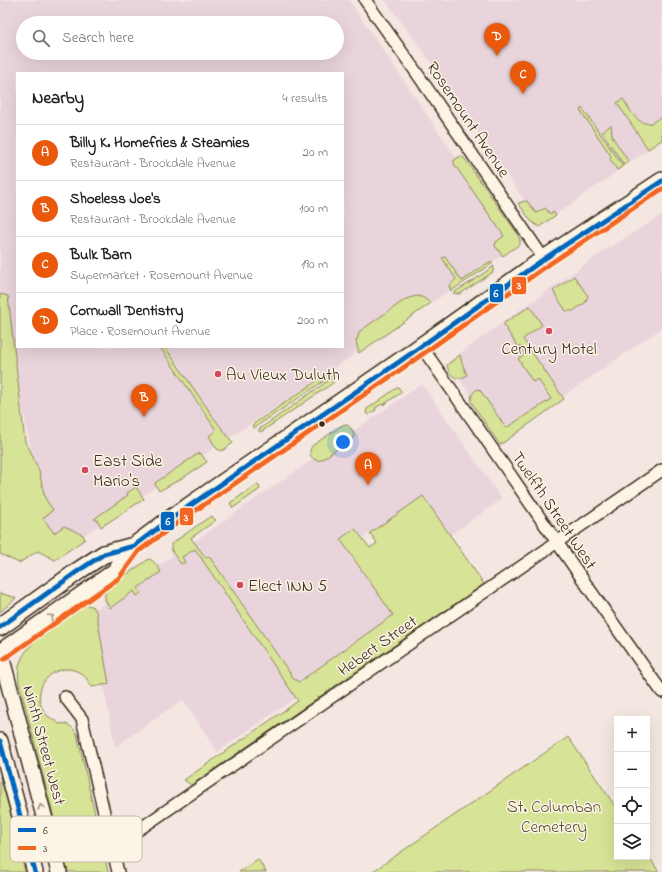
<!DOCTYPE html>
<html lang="en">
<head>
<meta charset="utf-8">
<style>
	:root { --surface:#fff; --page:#f2f2f2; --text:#202124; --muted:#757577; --line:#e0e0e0; --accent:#ea580c }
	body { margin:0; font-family:"Indie Flower",sans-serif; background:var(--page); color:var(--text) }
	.controls { position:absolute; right:12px; bottom:12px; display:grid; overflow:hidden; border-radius:0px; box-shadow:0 4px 16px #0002 }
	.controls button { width:36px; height:36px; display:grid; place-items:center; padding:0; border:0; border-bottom:1px solid var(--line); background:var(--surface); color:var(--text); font:20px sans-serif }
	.you { position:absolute; left:343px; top:442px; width:14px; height:14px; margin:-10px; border:3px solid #fff; border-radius:50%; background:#1a73e8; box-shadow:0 0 0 6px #1a73e833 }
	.badge { display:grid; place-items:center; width:26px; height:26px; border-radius:50%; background:var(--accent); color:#fff; font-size:13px; font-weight:700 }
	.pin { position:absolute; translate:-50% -33px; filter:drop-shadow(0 1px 2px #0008) }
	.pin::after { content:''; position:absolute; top:21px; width:14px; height:12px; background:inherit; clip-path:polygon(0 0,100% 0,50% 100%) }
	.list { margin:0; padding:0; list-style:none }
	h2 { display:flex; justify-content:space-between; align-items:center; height:52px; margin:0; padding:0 16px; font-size:17px }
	h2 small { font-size:13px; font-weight:400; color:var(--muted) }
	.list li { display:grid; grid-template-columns:26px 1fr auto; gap:12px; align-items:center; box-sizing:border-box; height:56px; padding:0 16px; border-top:1px solid var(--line) }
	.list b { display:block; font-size:15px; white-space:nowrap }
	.list p { margin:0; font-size:13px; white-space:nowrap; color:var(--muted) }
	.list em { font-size:13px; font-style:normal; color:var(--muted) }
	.icon { flex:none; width:22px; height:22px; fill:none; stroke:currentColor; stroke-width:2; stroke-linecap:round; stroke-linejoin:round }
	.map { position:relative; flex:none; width:662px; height:872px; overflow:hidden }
	.search { position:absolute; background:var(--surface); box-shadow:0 4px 16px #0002; left:16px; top:16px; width:328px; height:44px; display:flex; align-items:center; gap:10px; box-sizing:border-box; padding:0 14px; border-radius:22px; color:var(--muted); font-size:15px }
	.panel { position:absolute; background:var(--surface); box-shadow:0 4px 16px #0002; left:16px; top:72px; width:328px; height:276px; border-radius:0px }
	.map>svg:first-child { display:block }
	.built { fill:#ead4dc; fill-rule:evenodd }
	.green { fill:#d7e396; stroke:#89865a }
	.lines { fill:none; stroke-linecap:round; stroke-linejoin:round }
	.street-casing { stroke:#3b2a1e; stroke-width:14 }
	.secondary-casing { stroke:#3b2a1e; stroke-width:18 }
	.primary-casing { stroke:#3b2a1e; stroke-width:20 }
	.street { stroke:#fcf5e5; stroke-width:11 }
	.secondary { stroke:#fcf5e5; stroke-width:15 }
	.primary { stroke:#fcf5e5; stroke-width:17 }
	.bus-1-casing { stroke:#fcf5e5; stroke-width:8 }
	.bus-2-casing { stroke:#fcf5e5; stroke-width:8 }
	.bus-1 { stroke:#0065bd; stroke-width:5 }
	.bus-2 { stroke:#f26522; stroke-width:5 }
	.oneway { stroke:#9c9082 }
	.poi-dot { fill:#d1495b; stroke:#fcf5e5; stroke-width:1.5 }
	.bus-dot { fill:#3b2a1e; stroke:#fcf5e5; stroke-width:1.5 }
	.labels { text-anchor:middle; stroke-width:3; stroke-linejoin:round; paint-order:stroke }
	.street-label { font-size:17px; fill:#3b2a1e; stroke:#fcf5e5 }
	.poi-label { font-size:17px; fill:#3b2a1e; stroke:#fcf5e5; text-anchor:start }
	.park-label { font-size:17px; fill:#5a4f36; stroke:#fcf5e5 }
	.key { fill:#fcf5e5; stroke:#c2b8a9; stroke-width:1 }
	.key-label { font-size:11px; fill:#3b2a1e }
	.line-badge { stroke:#fcf5e5; stroke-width:1.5 }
	.badge-label { font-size:11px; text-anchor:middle; font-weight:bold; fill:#fff }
</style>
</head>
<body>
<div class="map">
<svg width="662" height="872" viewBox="0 0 662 872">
	<rect width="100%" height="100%" fill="#f4e6e1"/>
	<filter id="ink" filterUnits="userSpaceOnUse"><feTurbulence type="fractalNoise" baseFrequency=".025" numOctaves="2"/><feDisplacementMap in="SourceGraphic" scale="8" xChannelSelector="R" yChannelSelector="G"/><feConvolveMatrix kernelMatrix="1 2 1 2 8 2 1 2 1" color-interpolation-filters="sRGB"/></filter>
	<g filter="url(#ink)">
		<g class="built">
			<path d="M0,0H349L516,246L53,556L0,299ZM23,23H337V53H23ZM17,73H343V347H17Z"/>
			<polygon points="385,0 662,0 662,140 541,225 423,51"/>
			<polygon points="662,215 662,328 501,439 448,362 505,321 604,251"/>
			<polygon points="422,384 502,499 450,535 423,496 347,549 401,626 217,752 183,699 115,747 90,613"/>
		</g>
		<g class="green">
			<path d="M623,99C629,108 637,126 651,123C655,121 659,118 662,116V140L648,149L617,103Z"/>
			<polygon points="582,108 623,166 617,170 610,159 611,156 580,110"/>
			<polygon points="611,125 612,134 613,138 629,162 624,165 602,132"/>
			<polygon points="461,156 465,159 517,233 520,240 520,244 503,256 495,246 496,242 504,236 454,164 454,160 459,157"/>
			<polygon points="526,201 527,201 536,213 545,208 550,214 553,212 556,215 539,227 531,221 518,203"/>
			<polygon points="445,257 462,281 489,262 493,263 451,291 449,286 456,279 442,258"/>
			<polygon points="494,266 493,272 460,294 453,293 474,280"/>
			<polygon points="574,276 588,296 585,303 573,311 566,311 553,291"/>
			<polygon points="0,294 8,296 25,442 29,448 39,471 45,498 53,510 43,518 54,533 64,526 83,535 85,539 55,560 38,551 19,563 0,554"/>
			<polygon points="416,296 422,297 431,303 359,353 357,346 356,341 360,331 406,299"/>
			<path d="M530,306L542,325L523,339L564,399L500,445L471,402C471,396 472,393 477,389L480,390L506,428L551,399L538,379L533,382L518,359L525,354L520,346L518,347L505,327L504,323Z"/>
			<polygon points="160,347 165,347 214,418 233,443 222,451 217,449 209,436 216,430"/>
			<path d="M460,355L462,363L467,375C457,383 449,375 447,365Z"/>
			<polygon points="327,374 331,376 254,428 252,425"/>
			<polygon points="332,378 333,381 333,383 261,432 258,430"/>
			<polygon points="398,387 402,392 383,405 382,404 375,408 376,410 368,415 366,413 367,409"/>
			<path d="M344,424C350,425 353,430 354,436L352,439L321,460C312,462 307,453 312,446Z"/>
			<polygon points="199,453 201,454 207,462 181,479 159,491 155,484 155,483"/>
			<polygon points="258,484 260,489 233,508 230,503"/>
			<polygon points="136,487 144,499 101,527 98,521 94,519 128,495 127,493"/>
			<path d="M423,496L484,584L191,785L184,780L298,701L195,549L182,557L185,562L181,564C177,558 170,552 171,544L211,516L216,520L191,538L206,558L209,556L294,679L299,682L393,615L340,539L354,529L356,530L370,548L377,543L370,533Z"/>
			<path d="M149,559C155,561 158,567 161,572L138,588L141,593L137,596L134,591L110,608L105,600V589Z"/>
			<polygon points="0,593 16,598 15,599 0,612"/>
			<path d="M83,605L92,606L96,611L109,684L92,687C89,683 87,678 83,675C60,656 26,686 45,713C48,718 55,719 59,724C67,722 73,727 77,734L108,872H68L19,683C18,674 18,666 22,658C32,638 64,618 83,605Z"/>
			<polygon points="568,737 617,809 617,857 647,857 647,854 659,872 372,872"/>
			<polygon points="0,776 10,811 25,872 0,872"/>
			<polygon points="258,859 266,872 239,872"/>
		</g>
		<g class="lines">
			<g class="street-casing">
				<g id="street">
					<polyline points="365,0 416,72 544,259"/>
					<path d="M421,346C502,461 580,578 662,692"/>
					<polyline points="65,697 82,719 118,872"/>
					<polyline points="112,848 662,470"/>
				</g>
			</g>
			<g class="secondary-casing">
				<g id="secondary">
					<polyline points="0,652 59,872"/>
					<polyline points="0,741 35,872"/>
				</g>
			</g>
			<g class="primary-casing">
				<g id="primary">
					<polyline points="0,627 81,569 104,554 134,546"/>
					<polyline points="0,653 115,572 134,546 169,520 399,362 544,259 662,181"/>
					<polyline points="0,748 2,751"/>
				</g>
			</g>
			<use href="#street" class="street"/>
			<use href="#secondary" class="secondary"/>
			<use href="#primary" class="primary"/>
			<g class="bus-1-casing">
				<g id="bus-1">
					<polyline points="0,627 81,569 104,554 134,546 169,520 399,362 544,259 662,181"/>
					<polyline points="0,741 35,872"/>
				</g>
			</g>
			<g class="bus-2-casing">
				<polyline id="bus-2" points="4,659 119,578 139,551 173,526 403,368 548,265 662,189"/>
			</g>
			<use href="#bus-1" class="bus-1"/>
			<use href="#bus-2" class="bus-2"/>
		</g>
		<defs><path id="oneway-chevron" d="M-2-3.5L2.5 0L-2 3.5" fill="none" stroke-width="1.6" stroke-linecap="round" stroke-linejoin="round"/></defs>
		<g class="oneway">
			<use href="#oneway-chevron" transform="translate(51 617) rotate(-35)"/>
			<use href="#oneway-chevron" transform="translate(41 807) rotate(-105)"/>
		</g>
	</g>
	<g class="poi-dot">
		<circle cx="549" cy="331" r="4"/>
		<circle cx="218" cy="374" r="4"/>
		<circle cx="85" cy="470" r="4"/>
		<circle cx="240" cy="585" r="4"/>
	</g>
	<circle class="bus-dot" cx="322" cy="424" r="3.5"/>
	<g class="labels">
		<g class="street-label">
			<text transform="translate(469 119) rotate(56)" y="6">Rosemount Avenue</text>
			<text transform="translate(555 510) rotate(56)" y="6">Twelfth Street West</text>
			<text transform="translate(377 645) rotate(-35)" y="6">Hebert Street</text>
			<text transform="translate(45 745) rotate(75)" y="6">Ninth Street West</text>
		</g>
		<g class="poi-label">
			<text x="549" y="354" text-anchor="middle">Century Motel</text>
			<text x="226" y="380">Au Vieux Duluth</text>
			<text x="93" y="466">East Side<tspan x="93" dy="20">Mario's</tspan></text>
			<text x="248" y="591">Elect INN 5</text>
		</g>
		<g class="park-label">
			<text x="554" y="812">St. Columban<tspan x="554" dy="20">Cemetery</tspan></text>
		</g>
	</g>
	<rect x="10" y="816" width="132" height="46" rx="6" class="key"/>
	<rect x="18" y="828" width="18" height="4" fill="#0065bd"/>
	<rect x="18" y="846" width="18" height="4" fill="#f26522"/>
	<g class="key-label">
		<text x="43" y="834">6</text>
		<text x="43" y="852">3</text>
	</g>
	<g class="line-badge">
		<rect x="511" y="276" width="16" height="19" rx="4" fill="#f26522"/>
		<rect x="489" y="283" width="15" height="20" rx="4" fill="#0065bd"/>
		<rect x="179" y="507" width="15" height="19" rx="4" fill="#f26522"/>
		<rect x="160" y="511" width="15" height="20" rx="4" fill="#0065bd"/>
	</g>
	<g class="badge-label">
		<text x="519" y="289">3</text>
		<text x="496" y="297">6</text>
		<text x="186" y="521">3</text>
		<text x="168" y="525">6</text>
	</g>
</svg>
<div class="controls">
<button>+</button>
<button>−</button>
<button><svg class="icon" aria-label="locate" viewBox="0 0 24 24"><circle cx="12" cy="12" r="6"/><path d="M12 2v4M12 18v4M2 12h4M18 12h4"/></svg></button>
<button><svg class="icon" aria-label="layers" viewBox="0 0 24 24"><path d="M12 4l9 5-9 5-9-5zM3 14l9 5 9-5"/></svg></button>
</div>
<div class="you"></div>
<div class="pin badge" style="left:368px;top:485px">A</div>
<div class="pin badge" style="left:144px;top:417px">B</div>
<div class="pin badge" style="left:523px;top:94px">C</div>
<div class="pin badge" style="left:497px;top:56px">D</div>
<div class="search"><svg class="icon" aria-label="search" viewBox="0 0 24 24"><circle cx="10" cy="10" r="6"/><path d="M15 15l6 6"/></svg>Search here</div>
<section class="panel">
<h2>Nearby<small>4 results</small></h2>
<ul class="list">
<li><span class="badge">A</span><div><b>Billy K. Homefries &amp; Steamies</b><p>Restaurant · Brookdale Avenue</p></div><em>20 m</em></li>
<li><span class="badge">B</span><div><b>Shoeless Joe's</b><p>Restaurant · Brookdale Avenue</p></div><em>100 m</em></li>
<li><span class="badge">C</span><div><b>Bulk Barn</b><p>Supermarket · Rosemount Avenue</p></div><em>190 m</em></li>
<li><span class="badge">D</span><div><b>Cornwall Dentistry</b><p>Place · Rosemount Avenue</p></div><em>200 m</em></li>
</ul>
</section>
</div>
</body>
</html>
